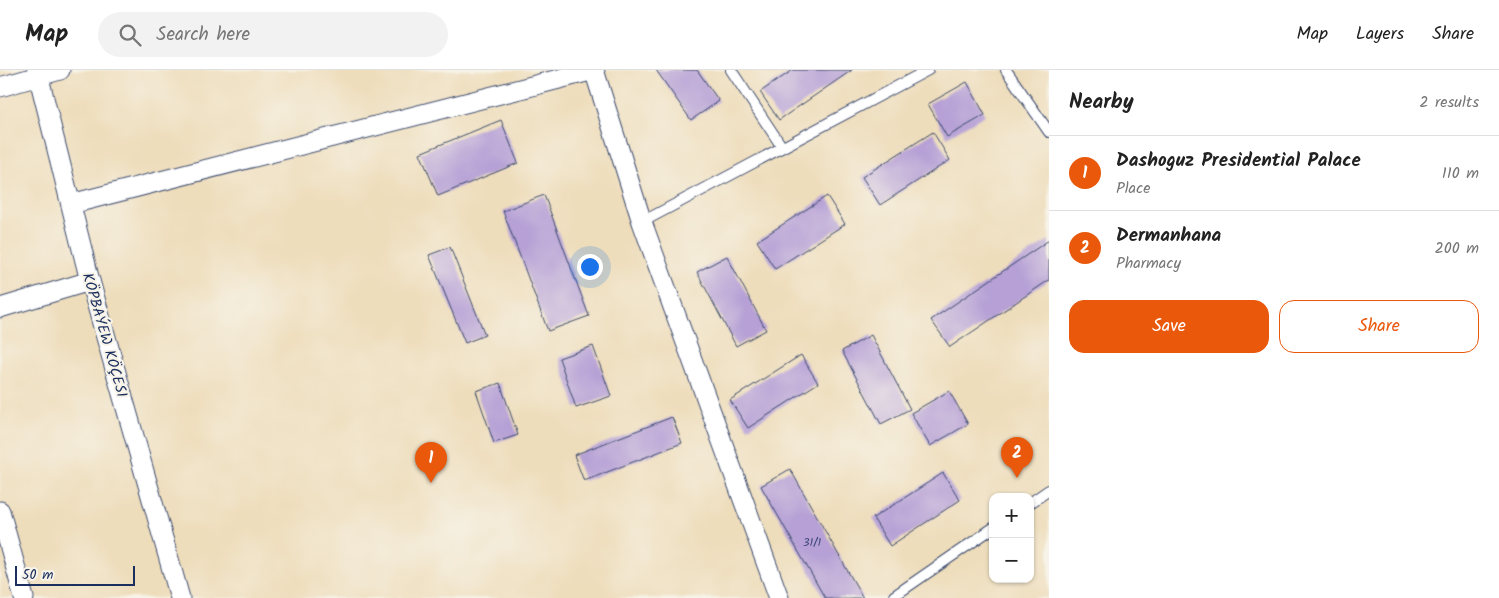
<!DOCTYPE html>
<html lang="en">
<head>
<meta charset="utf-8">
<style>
	:root { --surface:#fff; --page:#f2f2f2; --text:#222; --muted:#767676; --line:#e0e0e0; --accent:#ea580c }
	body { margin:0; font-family:Kalam,sans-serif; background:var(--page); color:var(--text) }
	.controls { position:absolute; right:15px; bottom:15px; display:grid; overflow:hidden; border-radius:10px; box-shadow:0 1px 4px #0004 }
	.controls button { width:45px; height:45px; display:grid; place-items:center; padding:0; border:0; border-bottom:1px solid var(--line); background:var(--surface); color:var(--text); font:25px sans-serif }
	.scale { position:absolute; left:15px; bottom:12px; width:120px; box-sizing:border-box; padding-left:5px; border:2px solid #1b2f5e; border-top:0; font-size:14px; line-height:18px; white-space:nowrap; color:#1b2f5e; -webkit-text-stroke:4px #f7f3e8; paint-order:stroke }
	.you { position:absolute; left:589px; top:196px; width:18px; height:18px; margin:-12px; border:4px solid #fff; border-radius:50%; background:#1a73e8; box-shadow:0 0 0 8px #1a73e833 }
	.badge { display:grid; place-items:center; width:32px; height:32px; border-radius:50%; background:var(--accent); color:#fff; font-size:16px; font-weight:700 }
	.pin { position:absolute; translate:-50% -41px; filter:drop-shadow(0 1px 2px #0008) }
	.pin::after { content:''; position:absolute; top:26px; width:18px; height:15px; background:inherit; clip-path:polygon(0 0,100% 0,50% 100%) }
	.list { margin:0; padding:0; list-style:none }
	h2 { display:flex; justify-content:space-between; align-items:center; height:65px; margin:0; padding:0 20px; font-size:21px }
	h2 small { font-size:16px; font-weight:400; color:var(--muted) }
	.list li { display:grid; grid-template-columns:32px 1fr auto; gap:15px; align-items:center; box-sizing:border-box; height:75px; padding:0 20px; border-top:1px solid var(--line) }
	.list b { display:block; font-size:19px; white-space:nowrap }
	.list p { margin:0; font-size:16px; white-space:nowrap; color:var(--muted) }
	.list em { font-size:16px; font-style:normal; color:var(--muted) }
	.actions { display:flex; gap:10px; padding:15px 20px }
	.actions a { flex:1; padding:11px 0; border:1px solid var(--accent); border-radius:15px; text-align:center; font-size:18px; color:var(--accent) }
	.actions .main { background:var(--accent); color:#fff }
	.icon { flex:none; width:28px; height:28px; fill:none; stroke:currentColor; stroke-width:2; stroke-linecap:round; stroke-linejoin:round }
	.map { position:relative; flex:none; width:1049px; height:528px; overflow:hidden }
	header { display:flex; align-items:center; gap:30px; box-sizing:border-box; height:70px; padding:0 25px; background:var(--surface); border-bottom:1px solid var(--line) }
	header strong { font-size:24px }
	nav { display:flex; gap:28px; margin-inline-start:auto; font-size:18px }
	.search { width:350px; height:45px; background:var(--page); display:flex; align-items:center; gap:12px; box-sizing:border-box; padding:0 18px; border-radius:28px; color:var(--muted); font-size:19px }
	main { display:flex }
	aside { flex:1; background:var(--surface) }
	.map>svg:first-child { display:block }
	.building { fill:#b6a0d6 }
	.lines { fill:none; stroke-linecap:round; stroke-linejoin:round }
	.lane-casing { stroke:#3b496c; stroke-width:12 }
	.street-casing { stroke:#3b496c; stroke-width:21 }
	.lane { stroke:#fff; stroke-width:10 }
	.street { stroke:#fff; stroke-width:19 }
	.labels { text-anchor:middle; stroke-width:4; stroke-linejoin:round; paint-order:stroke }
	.number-label { font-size:12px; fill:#424b7c }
	.street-label { font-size:15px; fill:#1b2f5e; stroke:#f7f3e8 }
</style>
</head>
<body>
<header>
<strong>Map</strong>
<div class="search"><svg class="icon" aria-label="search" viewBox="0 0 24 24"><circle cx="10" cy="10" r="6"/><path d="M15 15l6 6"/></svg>Search here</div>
<nav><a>Map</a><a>Layers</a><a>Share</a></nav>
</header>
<main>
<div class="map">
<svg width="1049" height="528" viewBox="0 0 1049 528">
	<rect width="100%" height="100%" fill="#f7f3e8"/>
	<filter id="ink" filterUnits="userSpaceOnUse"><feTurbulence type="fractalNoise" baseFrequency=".02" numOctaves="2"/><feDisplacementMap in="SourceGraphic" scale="10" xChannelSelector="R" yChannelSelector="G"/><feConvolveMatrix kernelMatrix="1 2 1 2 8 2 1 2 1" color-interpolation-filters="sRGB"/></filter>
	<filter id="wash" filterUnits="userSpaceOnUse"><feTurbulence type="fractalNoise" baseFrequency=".0096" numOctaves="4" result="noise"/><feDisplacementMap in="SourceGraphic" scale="20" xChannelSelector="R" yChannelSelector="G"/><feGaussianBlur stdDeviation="1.12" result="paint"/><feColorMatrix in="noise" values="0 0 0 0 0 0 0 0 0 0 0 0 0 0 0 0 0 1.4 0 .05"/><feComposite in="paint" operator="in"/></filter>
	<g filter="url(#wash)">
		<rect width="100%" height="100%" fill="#edb"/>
		<g id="blocks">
			<g class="building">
				<polygon points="656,0 697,0 719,31 691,50"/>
				<polygon points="793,0 852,0 779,50 760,22"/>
				<polygon points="967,12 985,45 947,67 928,34"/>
				<polygon points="501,50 518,93 438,126 420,83"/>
				<polygon points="933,62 950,90 880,135 862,107"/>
				<polygon points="544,125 589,246 548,261 503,141"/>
				<polygon points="827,126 845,154 775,199 757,171"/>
				<polygon points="1049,170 1049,210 950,277 931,250"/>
				<polygon points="450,177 485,265 465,273 429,185"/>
				<polygon points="727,186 766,260 736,276 697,202"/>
				<polygon points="871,265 910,339 881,354 842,281"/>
				<polygon points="593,276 611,326 576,338 559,288"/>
				<polygon points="801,285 818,313 748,358 730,330"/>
				<polygon points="500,313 518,365 494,373 476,321"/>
				<polygon points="949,321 968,354 930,376 911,343"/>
				<polygon points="672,347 682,373 584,411 574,385"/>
				<polygon points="790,399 863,528 825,528 761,416"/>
				<polygon points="943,403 960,430 890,476 873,448"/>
			</g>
		</g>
	</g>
	<g filter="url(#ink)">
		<use href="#blocks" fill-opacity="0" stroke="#3b496c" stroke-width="1"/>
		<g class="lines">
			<g class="lane-casing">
				<g id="lane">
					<polyline points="731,0 782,77"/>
					<polyline points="1006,0 1049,62"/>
					<polyline points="642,152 928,0"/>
					<polyline points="1030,433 1049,420"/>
					<polyline points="894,526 993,458"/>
				</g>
			</g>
			<g class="street-casing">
				<g id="street">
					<polyline points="37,0 90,211 180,528"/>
					<polyline points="594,0 642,152 779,528"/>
					<polyline points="0,17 60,0"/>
					<polyline points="71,134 594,0"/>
					<polyline points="0,238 90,211"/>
					<polyline points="0,441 24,528"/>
				</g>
			</g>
			<use href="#lane" class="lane"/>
			<use href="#street" class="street"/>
		</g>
	</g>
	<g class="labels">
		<g class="number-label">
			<text x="812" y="476">31/1</text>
		</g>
		<g class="street-label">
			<text transform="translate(105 265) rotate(74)" y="5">KÖPBAÝEW KÖÇESI</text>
		</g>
	</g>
</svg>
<div class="controls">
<button>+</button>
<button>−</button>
</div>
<div class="scale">50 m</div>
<div class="you"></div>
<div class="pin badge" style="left:431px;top:413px">1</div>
<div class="pin badge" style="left:1017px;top:408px">2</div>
</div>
<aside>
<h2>Nearby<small>2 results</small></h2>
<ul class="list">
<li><span class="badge">1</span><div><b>Dashoguz Presidential Palace</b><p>Place</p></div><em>110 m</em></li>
<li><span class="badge">2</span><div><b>Dermanhana</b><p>Pharmacy</p></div><em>200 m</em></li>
</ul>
<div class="actions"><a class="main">Save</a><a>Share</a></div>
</aside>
</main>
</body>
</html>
